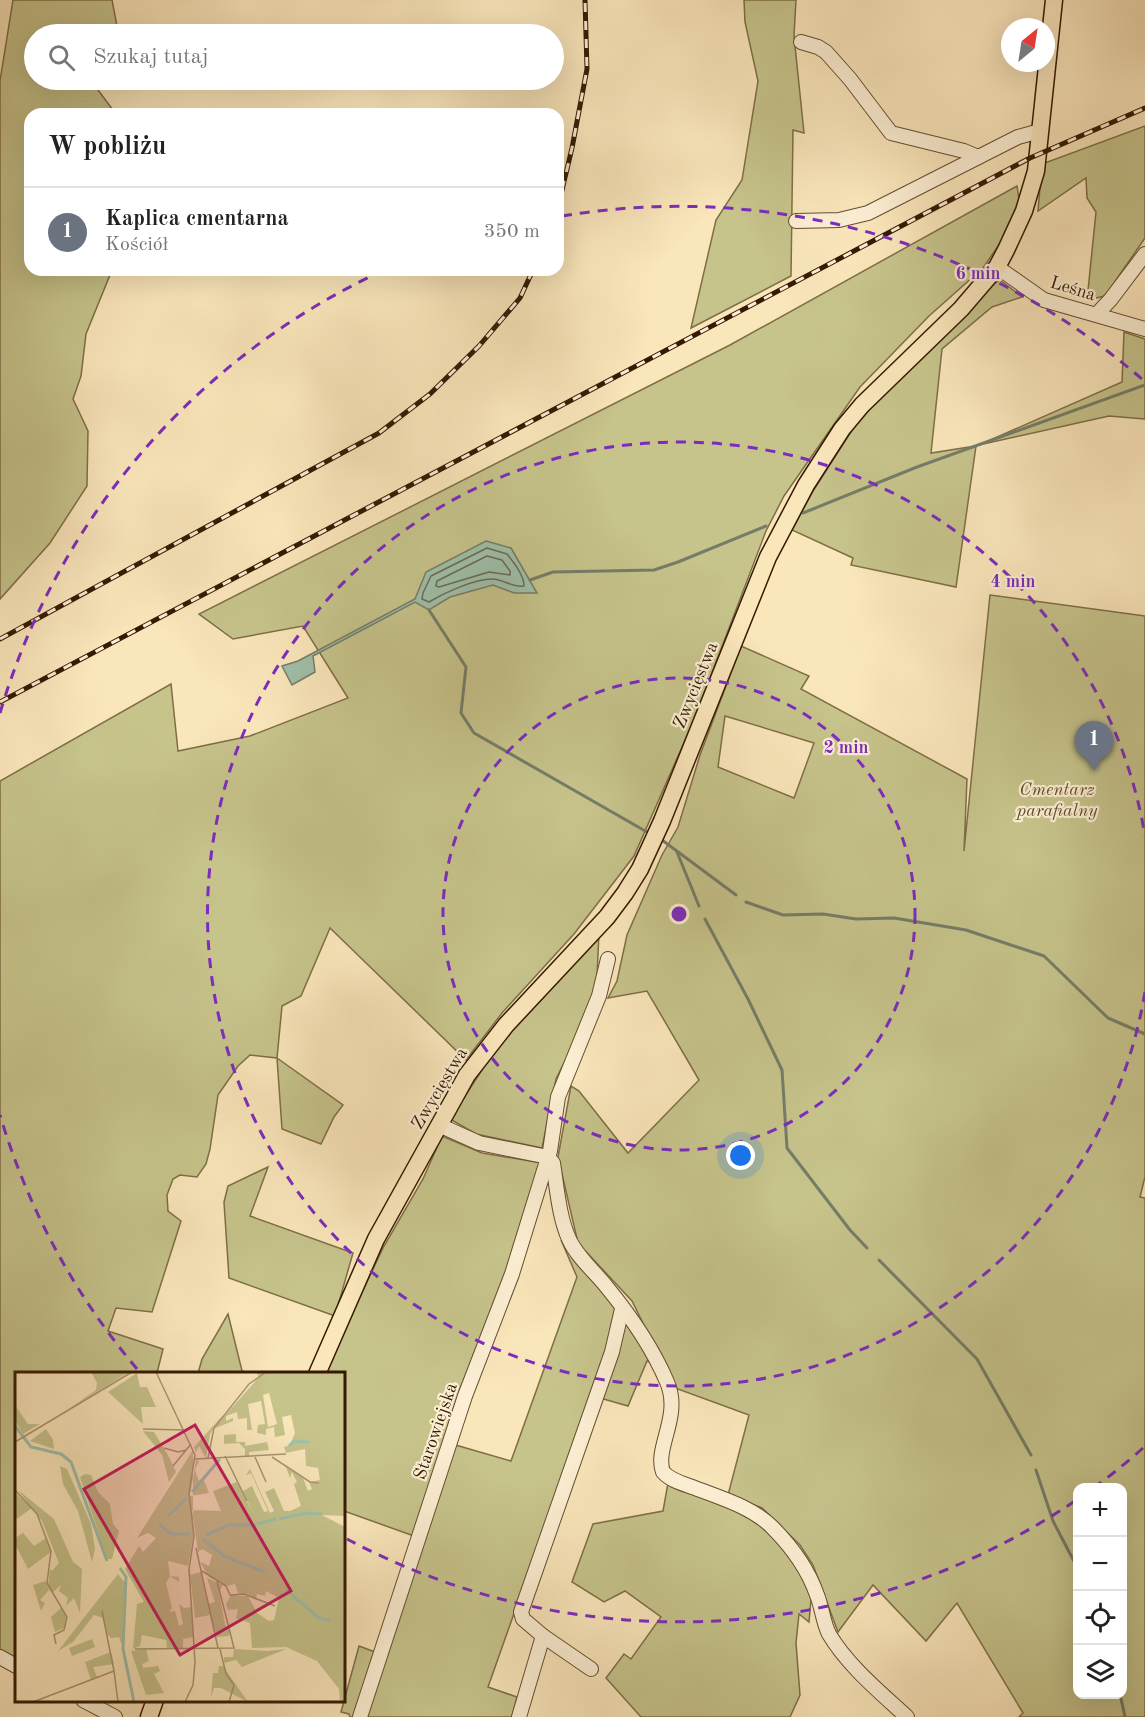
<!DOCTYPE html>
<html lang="pl">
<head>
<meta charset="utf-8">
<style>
	:root { --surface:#fff; --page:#f6f6f6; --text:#222; --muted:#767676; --line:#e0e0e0; --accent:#8f2418 }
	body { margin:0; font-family:"Old Standard TT",serif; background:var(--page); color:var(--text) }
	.controls { position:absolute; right:18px; bottom:18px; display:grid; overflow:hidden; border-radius:12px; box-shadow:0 6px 24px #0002 }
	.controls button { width:54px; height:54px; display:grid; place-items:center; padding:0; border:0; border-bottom:2px solid var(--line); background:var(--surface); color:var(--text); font:30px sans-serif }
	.compass { position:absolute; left:1001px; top:18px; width:54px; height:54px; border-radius:50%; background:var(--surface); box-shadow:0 6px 24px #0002; rotate:30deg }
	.you { position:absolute; left:741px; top:1156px; width:21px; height:21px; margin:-15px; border:4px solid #fff; border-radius:50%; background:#1a73e8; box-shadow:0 0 0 9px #1a73e833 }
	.badge { display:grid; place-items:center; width:39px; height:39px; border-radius:50%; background:var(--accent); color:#fff; font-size:20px; font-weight:700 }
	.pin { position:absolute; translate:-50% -50px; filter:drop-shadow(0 2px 3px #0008) }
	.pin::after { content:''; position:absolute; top:32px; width:21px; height:18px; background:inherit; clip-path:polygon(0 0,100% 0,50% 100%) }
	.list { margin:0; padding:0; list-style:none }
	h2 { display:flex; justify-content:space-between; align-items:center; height:78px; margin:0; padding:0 24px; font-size:26px }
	h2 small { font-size:20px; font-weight:400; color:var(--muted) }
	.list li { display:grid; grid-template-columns:39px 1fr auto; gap:18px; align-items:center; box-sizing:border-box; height:90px; padding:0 24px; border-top:2px solid var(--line) }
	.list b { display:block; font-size:22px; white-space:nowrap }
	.list p { margin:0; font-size:20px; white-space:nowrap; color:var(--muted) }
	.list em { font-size:20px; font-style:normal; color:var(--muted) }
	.icon { flex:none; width:33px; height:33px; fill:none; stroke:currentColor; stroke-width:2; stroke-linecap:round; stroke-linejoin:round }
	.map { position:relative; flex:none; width:1145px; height:1717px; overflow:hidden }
	.search { position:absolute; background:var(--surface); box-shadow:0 6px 24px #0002; left:24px; top:24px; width:540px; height:66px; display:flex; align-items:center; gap:15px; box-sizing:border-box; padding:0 21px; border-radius:33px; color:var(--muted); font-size:22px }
	.panel { position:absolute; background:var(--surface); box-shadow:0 6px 24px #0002; left:24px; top:108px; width:540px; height:168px; border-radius:18px }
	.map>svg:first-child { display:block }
	.green { fill:#c6c38b; stroke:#7e6e46; stroke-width:1.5; fill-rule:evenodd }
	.water { fill:#9fc0ab; stroke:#757d67; stroke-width:1.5 }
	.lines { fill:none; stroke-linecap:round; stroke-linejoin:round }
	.shore { stroke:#6a6c56; stroke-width:1.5 }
	.stream { stroke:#757d67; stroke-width:3 }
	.minor-casing { stroke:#664c30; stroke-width:16 }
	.major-casing { stroke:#351902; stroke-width:19 }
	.minor { stroke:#fcefd3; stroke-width:14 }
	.major { stroke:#fae6bb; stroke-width:16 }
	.rail-casing { stroke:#351902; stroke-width:5 }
	.rail { stroke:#fcefd3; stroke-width:3; stroke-dasharray:9; stroke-linecap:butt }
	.ring { fill:none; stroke:#7b2cbf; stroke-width:3; stroke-dasharray:10 8 }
	.labels { text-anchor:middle; stroke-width:4.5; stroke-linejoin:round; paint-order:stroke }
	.street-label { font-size:18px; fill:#351902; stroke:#fcefd3 }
	.park-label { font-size:18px; font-style:italic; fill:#604c2b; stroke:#fcefd3 }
	.inset-river { fill:none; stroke:#9fc0ab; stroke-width:3 }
	.inset-road { fill:none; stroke:#ab9471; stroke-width:1.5 }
	.view { fill:#c2185b; fill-opacity:0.15; stroke:#c2185b; stroke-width:3 }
	.inset-edge { fill:none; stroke:#351902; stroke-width:3 }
	.centre { fill:#7b2cbf; stroke:#fcefd3; stroke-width:3 }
	.ring-label { font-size:18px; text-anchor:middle; font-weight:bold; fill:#7b2cbf; stroke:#fcefd3; stroke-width:4.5; stroke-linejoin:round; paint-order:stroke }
</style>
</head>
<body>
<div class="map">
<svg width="1145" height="1717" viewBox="0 0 1145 1717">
	<rect width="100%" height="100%" fill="#fae6bb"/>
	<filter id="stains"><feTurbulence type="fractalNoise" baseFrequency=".00333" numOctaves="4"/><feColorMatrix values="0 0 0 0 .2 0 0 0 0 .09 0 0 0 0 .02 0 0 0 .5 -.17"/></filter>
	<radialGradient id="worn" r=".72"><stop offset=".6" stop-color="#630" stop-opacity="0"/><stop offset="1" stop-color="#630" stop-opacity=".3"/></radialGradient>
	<g class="green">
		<polygon points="13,0 112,0 117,26 115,34 34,34 34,80 100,80 95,86 116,114 30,114 30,270 112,270 86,334 81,376 73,399 88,431 87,486 50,543 0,599 0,81"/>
		<polygon points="744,0 796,0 794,36 804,133 793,130 791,276 691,328 716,220 742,180 758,81 745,22"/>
		<polygon points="1145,126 1145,238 1105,296 1087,300 1096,212 1087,198 1086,178 1038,211 1042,164"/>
		<polygon points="1017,186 1019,199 1009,230 983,268 929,316 860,387 784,496 766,531 694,720 634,856 574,934 502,1013 466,1060 330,928 301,996 282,1006 277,1058 343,1105 334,1117 321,1144 282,1129 277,1058 250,1055 238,1066 218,1095 210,1149 206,1164 197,1177 180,1175 173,1179 167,1195 168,1211 181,1221 152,1312 116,1308 108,1331 163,1349 157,1373 16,1374 16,1658 0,1650 0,781 171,684 178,751 250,736 348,698 303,626 233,639 199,614 730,345"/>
		<polygon points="1000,280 1022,297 992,307 942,349 931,453 976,446 956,587 851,565 853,558 792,530 813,491 863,413 994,284"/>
		<polygon points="1124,332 1145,339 1145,419 1109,416 979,445 1122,382"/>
		<path d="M990,595L1145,616V1177L1140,1197L1145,1198V1717H1019L1023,1713L957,1603L926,1641L873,1585L838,1632L813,1565L800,1545L762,1508L728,1495L749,1415L675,1388L632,1301L578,1243L558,1157L571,1086L579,1091L628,1153L699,1080L647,991L608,998L617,981L627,935L662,855L678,827L700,755L741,646L809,676L801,689L967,779L964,851ZM725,716L814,743L794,798L718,767ZM1078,1488H1122V1694H1078Z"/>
		<polygon points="599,933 596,999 556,1079 542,1148 476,1134 450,1119 512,1024"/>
		<polygon points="442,1136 482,1153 542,1163 529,1212 414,1536 344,1511 344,1374 326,1374 353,1311 384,1246 423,1179"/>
		<polygon points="268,1167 250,1216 353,1253 335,1316 229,1278 224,1202 228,1186"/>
		<polygon points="561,1240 597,1279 615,1304 614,1331 488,1687 517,1697 512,1717 364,1717 452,1444 511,1461 577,1277"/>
		<polygon points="228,1314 242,1371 247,1373 198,1373 202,1359"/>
		<polygon points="625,1319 653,1363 647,1361 628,1406 600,1398"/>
		<polygon points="668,1483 726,1502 769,1528 812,1588 809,1622 799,1614 796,1643 800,1695 790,1717 641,1717 606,1678 624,1654 631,1659 661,1617 625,1591 604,1602 572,1582 593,1524 663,1511"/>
		<polygon points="359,1646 375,1652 354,1717 350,1717 349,1714 341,1712"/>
	</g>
	<polygon class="water" points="486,541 511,548 537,593 514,593 493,585 450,597 429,610 415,602 313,656 315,672 292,685 282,666 298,661 415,599 426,572"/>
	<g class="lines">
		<g class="shore">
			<path d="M487,548L507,554C514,563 524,575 524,586C512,588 504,579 492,579C474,579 444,593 429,602L422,599L423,593L431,576Z"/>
			<polygon points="487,556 502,560 510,571 510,575 489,572 439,587 436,586 437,581"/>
		</g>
		<g class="stream">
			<polyline points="803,513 917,467 1145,385"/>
			<polyline points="530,580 553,572 654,570 678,562 766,526"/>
			<polyline points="429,610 466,667 461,713 474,733 647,832"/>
			<polyline points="662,840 736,895"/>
			<polyline points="677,852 699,906"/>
			<polyline points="746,902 783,915 823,914 856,919 894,918 966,930 1044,956 1108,1018 1145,1034"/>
			<polyline points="705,919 748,999 782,1070 787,1148 850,1230 867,1248"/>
			<polyline points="879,1260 977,1359 1031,1455"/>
			<polyline points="1036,1470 1053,1521 1078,1569"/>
			<polyline points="1120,1694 1125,1717"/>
		</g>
		<g class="minor-casing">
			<g id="minor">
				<polyline points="801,42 818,47 826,52 850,79 891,133 964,151 978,157"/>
				<polyline points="796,221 839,220 868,213 1018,137 1040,131"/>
				<polyline points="997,267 1044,300 1145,329"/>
				<polyline points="1097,314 1111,299 1145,254"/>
				<polyline points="439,1125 479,1143 548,1157"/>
				<path d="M548,1157L553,1163C557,1188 559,1217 569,1239C577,1257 594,1271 606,1286C629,1314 653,1349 667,1382C682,1416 654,1448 663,1472C671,1481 684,1484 695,1488C721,1498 752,1507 772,1527C791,1546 808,1569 817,1595C822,1607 823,1622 829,1634C848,1666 880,1692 907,1717"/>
				<polyline points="543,1636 591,1669"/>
				<polyline points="0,1657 16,1666"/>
				<polyline points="83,1700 115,1717"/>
				<polyline points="360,1717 465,1396 512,1274 550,1151 558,1097 599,996 608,959"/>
				<polyline points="519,1717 543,1636 523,1619 521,1612 612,1352 622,1309"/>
			</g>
		</g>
		<g class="major-casing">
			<g id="major">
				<polyline points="317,1374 376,1239 467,1075 506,1025 607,917 625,893 640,869 662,821 768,557 806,485 842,429 862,405 961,309 997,267 1006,250 1024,211 1036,171 1054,0"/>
				<polyline points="149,1717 155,1700"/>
			</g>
		</g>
		<use href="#minor" class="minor"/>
		<use href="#major" class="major"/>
		<g class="rail-casing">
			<g id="rail">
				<polyline points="558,207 572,148 587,69 585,0"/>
				<polyline points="0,639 379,433 430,394 479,346 520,298 533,270"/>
				<polyline points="0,702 1030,158 1145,108"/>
			</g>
		</g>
		<use href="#rail" class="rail"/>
	</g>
	<g class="ring">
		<circle cx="679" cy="914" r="236"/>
		<path d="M1145 992A472 472 0 1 1 1145 836"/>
		<path d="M1143 1448A708 708 0 0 1 1095 1487M1075 1501A708 708 0 0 1 347 1539M137 1369A708 708 0 0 1 0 1115M0 713A708 708 0 0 1 380 272M562 216A708 708 0 0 1 1143 380"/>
	</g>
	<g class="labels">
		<g class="street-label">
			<text transform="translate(1073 288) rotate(17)" y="6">Leśna</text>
			<text transform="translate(695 685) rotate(-68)" y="6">Zwycięstwa</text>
			<text transform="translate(439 1088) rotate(-59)" y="6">Zwycięstwa</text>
			<text transform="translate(435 1431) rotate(-71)" y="6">Starowiejska</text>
		</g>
		<g class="park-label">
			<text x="1057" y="795">Cmentarz<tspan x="1057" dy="21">parafialny</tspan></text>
		</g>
	</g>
	<g transform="translate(15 1372)">
		<rect width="330" height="330" fill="#fae6bb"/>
		<path d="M76,0H114L51,39L81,18L82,11ZM241,0H330V144L307,143L330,155V330H325L324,317L302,289L271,275L237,276L235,251L221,246L223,237L213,238L211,232L216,223L233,224L242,241L254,249L259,248L264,226L251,219L250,224L242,222L241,228L233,222L223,221L220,212L212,214L194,205L185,190L194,194L197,183L187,177L183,180L177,138L206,139L198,119L222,110L238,141L228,119L237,114L249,140L253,139L236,101L231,103L235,97L255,141L259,139L250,120L259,116L269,139H275L286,134L279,112L282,110L277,100L275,106L271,95L288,106L293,119L297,117L294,110L305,108L303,96L291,94L290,77L271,81L269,75L275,73L280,61L276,43L267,45L270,63L260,65L259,55L251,57V63L242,61L243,53L250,52L246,29L233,32L237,58H232V46L223,47L222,40L211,44V49L218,46V49L198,57L244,5ZM254,21L262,52L253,55L248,23ZM122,1L125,15H132L141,35H126L128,52L93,20ZM0,33L13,52H25L8,62L0,49ZM208,43L195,62L191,86L184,74L181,80L179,75ZM31,57L38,68L39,77L15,69ZM128,59L139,60L154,85L161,100L154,110L147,83ZM221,62V70H230V74L252,70L254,78L234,80V85H230V77L224,71L209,72V63ZM178,78V165L173,194L153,189L155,204L164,205V210L155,204L151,211L157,236L154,240L160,239L164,254L168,252L164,232L169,236L176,235L178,265L168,267V277H152L151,268L127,263L125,274L118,277L122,232L129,230L110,197L124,174L128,180L141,166L133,161L122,166ZM181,88L184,89L180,98L184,109L188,106L194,121L175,124ZM45,94L52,97L76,152L80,177L77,190L63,139L48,112ZM70,102L76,103L83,120L95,132L98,152L104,159L97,187H92L65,105ZM3,118L39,147L58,190L67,197L65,241L59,226L51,234L53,226L44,219L46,213L37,221L33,215L35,197L37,199L44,191L27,149ZM0,121L17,136L0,148ZM8,161L19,174L31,166L36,180L13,197L0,172V166ZM186,200L193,232L200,230L192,206L208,213L204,219L210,253L216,261L213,264L202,265L195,243L180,246L175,203ZM103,202L110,211L108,276L104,265L96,266L92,262L88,246L79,243L58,270L43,279ZM31,209L34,218L25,228L30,231L26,239L18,213ZM47,235L51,245L49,256L40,260L36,245ZM77,267L80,275L57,284L54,276ZM131,277L134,289L127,292L128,296L143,294L145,299L139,302L149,321L131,323L116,279ZM219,277L253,279L271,277L227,295L221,288L209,291V285H218ZM96,280L99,292L78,295L82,305L76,308L70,290ZM204,294H208L233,330L206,316H199L196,325L198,301H203Z" fill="#c6c38b" fill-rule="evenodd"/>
		<path class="inset-river" d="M0,54L16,75L46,82L56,90L92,189M274,74L279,69L294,70M177,120L205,87M153,144L172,126M264,147L291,141L307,142M144,152L156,162H175M242,152L261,147M191,163L214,153H241M188,167L209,184L223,190M224,190L250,200M105,196L111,205L108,277L119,330M271,218L304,246L316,249"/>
		<path class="inset-road" d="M141,0L180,83L174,121L179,164L174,197L180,290L178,313L170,330M128,57L169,58M0,70L117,0M149,76L163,80L171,78M210,84L232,129M240,85L251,110M257,85L295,110L304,111M193,86L199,56L234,12L251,0M180,87L271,82M158,94L176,72M0,118L22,142L36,179L32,211L52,245L49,258L39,263L41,272M181,176L203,276M187,199L211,214L215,223L229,222L260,234M120,277L219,276L202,209M205,277L211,302L219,313L214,330M99,299L103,330M18,330L99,299L87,239"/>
		<path class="view" d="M180,53L276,219L165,283L69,117Z"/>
		<rect width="330" height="330" class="inset-edge"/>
	</g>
	<circle cx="679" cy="914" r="9" class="centre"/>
	<g class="ring-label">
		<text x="978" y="279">6 min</text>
		<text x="1013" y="587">4 min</text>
		<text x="846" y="753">2 min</text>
	</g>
	<rect width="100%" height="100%" filter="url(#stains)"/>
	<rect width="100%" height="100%" fill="url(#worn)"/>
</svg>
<div class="controls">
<button>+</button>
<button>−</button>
<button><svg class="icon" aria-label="locate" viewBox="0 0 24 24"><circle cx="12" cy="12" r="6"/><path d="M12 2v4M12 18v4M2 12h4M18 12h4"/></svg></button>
<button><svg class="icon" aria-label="layers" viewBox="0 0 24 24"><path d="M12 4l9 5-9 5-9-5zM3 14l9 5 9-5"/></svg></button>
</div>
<svg class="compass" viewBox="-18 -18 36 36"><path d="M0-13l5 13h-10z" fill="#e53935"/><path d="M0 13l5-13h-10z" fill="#767676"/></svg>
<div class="you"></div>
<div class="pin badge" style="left:1094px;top:771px;background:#6b7280">1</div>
<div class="search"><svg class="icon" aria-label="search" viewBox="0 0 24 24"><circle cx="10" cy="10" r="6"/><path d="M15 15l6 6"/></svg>Szukaj tutaj</div>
<section class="panel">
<h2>W pobliżu<small></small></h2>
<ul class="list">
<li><span class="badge" style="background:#6b7280">1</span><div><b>Kaplica cmentarna</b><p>Kościół</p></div><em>350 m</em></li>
</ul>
</section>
</div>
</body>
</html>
